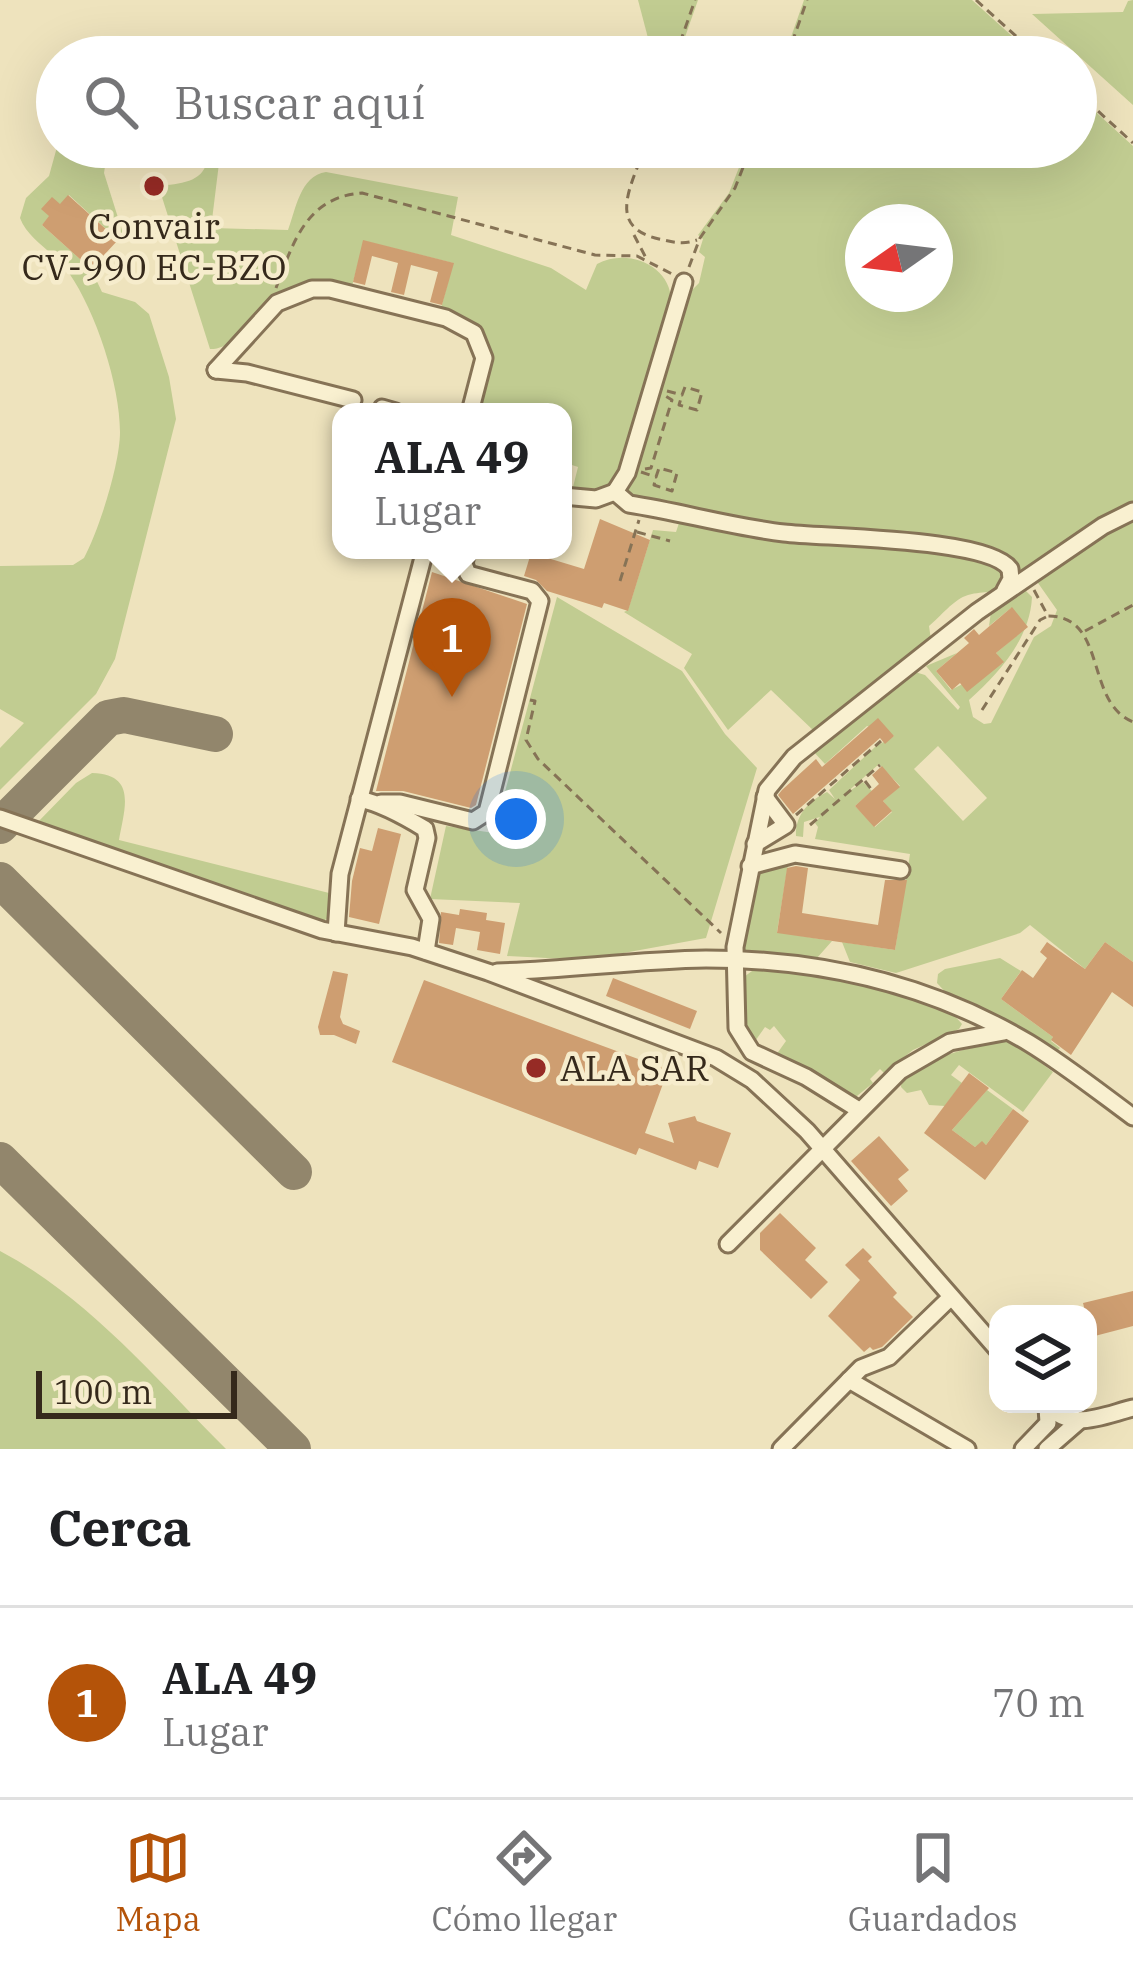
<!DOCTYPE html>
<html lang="es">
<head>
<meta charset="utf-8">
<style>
	:root { --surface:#fff; --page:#f6f6f6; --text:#202124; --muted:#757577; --line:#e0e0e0; --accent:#b45309 }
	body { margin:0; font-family:"IBM Plex Serif",serif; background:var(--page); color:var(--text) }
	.controls { position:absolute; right:36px; bottom:36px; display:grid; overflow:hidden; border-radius:24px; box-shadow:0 12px 48px #0002 }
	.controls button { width:108px; height:108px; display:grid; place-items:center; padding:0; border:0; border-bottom:3px solid var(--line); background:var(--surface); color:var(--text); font:60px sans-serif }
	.compass { position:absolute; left:845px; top:204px; width:108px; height:108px; border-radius:50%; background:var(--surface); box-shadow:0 12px 48px #0002; rotate:256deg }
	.scale { position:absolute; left:36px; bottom:30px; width:201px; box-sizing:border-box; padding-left:12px; border:6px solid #35291b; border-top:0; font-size:33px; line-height:42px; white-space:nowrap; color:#35291b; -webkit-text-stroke:9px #f6eccc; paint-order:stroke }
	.you { position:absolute; left:516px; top:819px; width:42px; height:42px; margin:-30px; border:9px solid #fff; border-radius:50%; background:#1a73e8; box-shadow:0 0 0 18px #1a73e833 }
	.badge { display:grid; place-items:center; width:78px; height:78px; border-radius:50%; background:var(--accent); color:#fff; font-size:39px; font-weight:700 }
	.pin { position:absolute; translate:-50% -99px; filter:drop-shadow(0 3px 6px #0008) }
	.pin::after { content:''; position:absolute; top:63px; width:42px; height:36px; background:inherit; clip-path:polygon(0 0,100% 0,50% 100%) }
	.popup { position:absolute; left:332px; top:403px; width:240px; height:156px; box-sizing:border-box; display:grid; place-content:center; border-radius:24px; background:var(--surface); filter:drop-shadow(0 3px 9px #0005); font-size:39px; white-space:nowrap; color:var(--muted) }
	.popup b { font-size:45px; color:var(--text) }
	.popup::after { content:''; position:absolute; left:50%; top:100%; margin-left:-24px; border:24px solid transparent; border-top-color:var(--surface) }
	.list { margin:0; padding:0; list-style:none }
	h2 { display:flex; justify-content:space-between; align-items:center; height:156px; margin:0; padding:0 48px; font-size:51px }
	h2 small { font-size:39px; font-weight:400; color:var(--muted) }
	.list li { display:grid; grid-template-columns:78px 1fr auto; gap:36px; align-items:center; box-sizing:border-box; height:192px; padding:0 48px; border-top:3px solid var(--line) }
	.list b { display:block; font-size:45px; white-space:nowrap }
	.list p { margin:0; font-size:39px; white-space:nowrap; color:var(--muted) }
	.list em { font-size:39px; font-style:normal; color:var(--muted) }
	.icon { flex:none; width:66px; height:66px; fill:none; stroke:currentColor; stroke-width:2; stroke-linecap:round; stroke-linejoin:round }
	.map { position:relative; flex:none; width:1133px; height:1449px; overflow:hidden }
	.search { position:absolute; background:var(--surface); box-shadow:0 12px 48px #0002; left:36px; right:36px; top:36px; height:132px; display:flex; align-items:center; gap:30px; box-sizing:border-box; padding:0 42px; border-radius:66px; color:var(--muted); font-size:45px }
	.sheet { height:348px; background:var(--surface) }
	nav { display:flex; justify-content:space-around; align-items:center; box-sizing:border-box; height:168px; border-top:3px solid var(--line); background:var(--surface); font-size:33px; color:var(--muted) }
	nav a { display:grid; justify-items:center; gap:6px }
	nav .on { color:var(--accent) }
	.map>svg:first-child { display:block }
	.green { fill:#c1cc91; fill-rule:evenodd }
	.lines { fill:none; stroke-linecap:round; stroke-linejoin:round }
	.taxiway { stroke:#92866c; stroke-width:36 }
	.building { fill:#ce9e71 }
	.minor-casing { stroke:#867356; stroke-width:21 }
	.path { stroke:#867356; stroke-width:3; stroke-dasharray:9 6; stroke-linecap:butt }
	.minor { stroke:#f9f0d0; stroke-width:15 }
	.poi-dot { fill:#962b25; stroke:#f6eccc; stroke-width:4.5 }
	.labels { text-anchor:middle; stroke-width:9; stroke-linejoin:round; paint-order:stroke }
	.poi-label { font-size:36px; fill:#35291b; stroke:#f6eccc }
</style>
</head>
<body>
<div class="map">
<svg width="1133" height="1449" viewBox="0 0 1133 1449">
	<rect width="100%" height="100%" fill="#eee3bd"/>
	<g class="green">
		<polygon points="638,0 698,0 678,57 653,57"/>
		<polygon points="804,0 972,0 1035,57 784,57"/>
		<polygon points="1133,0 1133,105 1032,14 1123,12 1128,1"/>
		<path d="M1076,94L1133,146V505L1019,574L1009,556L798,531L643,502L623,493L688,294L699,283L705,257L699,252L703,239L698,235L729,193L747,147H1076ZM863,222H935V294H863Z"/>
		<path d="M57,147H108L104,173L125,240H118L69,195L42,225L91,269L102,292L135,302L149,314L169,377L176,419L115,659L96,694L0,790V748L24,723L0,709V566L73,565L84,558C99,530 120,464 120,432C120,385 96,312 69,273C55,252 28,240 20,218L26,198L49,176Z"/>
		<path d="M207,147H221L211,228L288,230C296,209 300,176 326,172L458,197L451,235L551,268L586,290L597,264C628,247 674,266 671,305L622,470C609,493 597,493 572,491L578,467L563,462V412H476C491,349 507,341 440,312L453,263L364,241L351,290C339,287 325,282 313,283C267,284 245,350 210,349L161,194L166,185C191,183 211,177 207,147Z"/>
		<path d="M1133,517V962L1105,942L1085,969L1030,925L1020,933L896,973L850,962L842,942L895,950L910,854L815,839L818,827L815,823L820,817L804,822L803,837L796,836C795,816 808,801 827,792L835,799L829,790L875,747L894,736L867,726L825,764L812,750L915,672L925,675L958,710L960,707L926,666L957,653L936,671L951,690L1003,663L996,653L1027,627L1011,608L989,626L991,612L1024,589L1032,597C1030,639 999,673 969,700L973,717L984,724L991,723L1034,637L1051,626L1057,610L1038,583L1039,577ZM938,746L987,798L963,821L914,769ZM879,764L900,786L883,801L892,812L875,827L855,806L872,791L863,782L845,794Z"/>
		<path d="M673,519L892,542L997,561L1006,575C996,597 985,590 968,595C954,599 940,617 929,626L931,640L815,732L771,690L728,730L684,668L692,654L624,612L628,610L653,530L676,532L679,523Z"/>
		<polygon points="557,597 682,671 725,734 757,768 706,938 585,960 507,956 520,903 430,899 446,826 494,833"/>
		<path d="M92,773C138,774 124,810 119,840L329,893L328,919L317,922L36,824L76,783Z"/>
		<polygon points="789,859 777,932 832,941 817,958 747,954 742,949 757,870"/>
		<polygon points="1000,958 1021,971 1001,999 1053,1037 1051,1041 1060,1048 1058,1050 1006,1020 1001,1023 950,997 937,983 938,974 945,969"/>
		<path d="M759,966C809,978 931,983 962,1024L959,1029L913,1050L884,1073L880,1069L870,1079L873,1083L852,1100L776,1055L786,1041L774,1026L770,1030L765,1027L753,1044L741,1027V979Z"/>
		<path d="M1012,1041L1053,1072L1023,1112L959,1065L951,1075L962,1083L945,1106L929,1105L921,1090L907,1093L901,1087L902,1074C940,1055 970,1046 1012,1041Z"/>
		<polygon points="987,1090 1013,1109 986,1145 982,1142 975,1147 952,1130"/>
		<path d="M0,1251C88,1297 157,1380 226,1449H0Z"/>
	</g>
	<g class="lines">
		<g class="taxiway">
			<polyline points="0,826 108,718 124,715 215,734"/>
			<polyline points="0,880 294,1172"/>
			<polyline points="0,1160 293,1449"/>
		</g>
	</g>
	<g class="building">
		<polygon points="68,195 118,240 91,269 42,225 49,216 41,209 52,197 60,204"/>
		<polygon points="363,240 454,263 442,305 430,302 438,272 411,265 404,295 391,292 398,263 372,256 365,285 353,282"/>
		<polygon points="600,519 650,540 628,611 604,603 602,608 547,591 536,580 524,576 531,553 584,569"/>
		<polygon points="432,572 527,604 476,805 471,808 403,791 376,791"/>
		<polygon points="1012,607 1028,627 996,653 1004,662 967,692 960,683 952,690 936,671 969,643 964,638 974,629 979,635"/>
		<polygon points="878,718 894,736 885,744 880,738 793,814 778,795 782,790 816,759 822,767"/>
		<polygon points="882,766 900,787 883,801 892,811 874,827 855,806 879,784 872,775"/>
		<polygon points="378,828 401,834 379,924 349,917 352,881 360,848 372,851"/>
		<polygon points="796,866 808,868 802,913 878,925 885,880 907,880 895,950 777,933 787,868"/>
		<polygon points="460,909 487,913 486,920 505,923 500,954 477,950 480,932 456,928 453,945 439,943 441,912 459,915"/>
		<polygon points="1047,942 1085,969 1105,942 1133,962 1133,1007 1112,992 1071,1055 1051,1040 1053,1037 1001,999 1022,970 1033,978 1047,958 1040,952"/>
		<polygon points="333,971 348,974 340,1017 343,1024 360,1031 356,1044 334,1035 320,1035 318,1027"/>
		<polygon points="613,978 697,1011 690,1029 606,996"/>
		<polygon points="424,980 668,1070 645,1133 674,1143 668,1123 695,1116 697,1121 731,1133 718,1168 699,1161 696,1170 639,1148 636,1155 392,1062"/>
		<polygon points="969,1073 989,1088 952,1130 975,1147 982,1141 986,1145 1013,1109 1029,1121 985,1180 924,1133"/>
		<polygon points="879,1136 909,1170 898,1179 908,1191 891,1206 851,1161"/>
		<polygon points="780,1213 816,1248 805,1260 828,1282 811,1299 760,1250 760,1233"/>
		<polygon points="863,1248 872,1257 868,1261 897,1293 893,1297 913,1317 882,1347 873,1350 870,1347 864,1352 828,1316 860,1280 845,1265"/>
		<polygon points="1133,1291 1133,1326 1091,1337 1083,1303"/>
	</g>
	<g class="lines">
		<g class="minor-casing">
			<g id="minor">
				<polyline points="216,370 277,303 312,289 330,289 446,318 474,333 484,358 470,412"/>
				<polyline points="216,370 247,373 353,400"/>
				<polyline points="382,408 396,412"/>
				<polyline points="615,492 627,473 684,282"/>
				<path d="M563,496L596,499L615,492L629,504C681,512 732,527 784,533C826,538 989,538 1010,569L1011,579L1005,590"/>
				<path d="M359,799C380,803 407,818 425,829L427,838L415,890L431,919L426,951"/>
				<polyline points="381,803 400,803 473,821 487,812 540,601 532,591 468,574 464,564 467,550"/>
				<polyline points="0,818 322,930 412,947 488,972 716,1058 752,1080 807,1131 998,1350"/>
				<polyline points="755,844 786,825 765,797"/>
				<polyline points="750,866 795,854 901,870"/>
				<polyline points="336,933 340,874 425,550"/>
				<path d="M497,972C567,970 636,960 706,959C820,959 930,984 1029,1043C1065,1065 1099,1092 1133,1117"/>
				<polyline points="859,1110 806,1077 752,1052 737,1028 735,947 767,790 794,757 977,612 1103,526 1133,511"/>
				<polyline points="728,1244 900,1071 950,1042 1004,1032"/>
				<polyline points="849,1380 967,1449"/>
				<path d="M1046,1404C1071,1432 1101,1416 1133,1408"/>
				<polyline points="781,1449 861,1368 889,1357 951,1297"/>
				<polyline points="1023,1449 1048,1423 1047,1407"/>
				<polyline points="1047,1449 1079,1421"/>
			</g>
		</g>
		<g class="path">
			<polyline points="976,0 1039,57"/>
			<polyline points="675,57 695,0"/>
			<polyline points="787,57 807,0"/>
			<polyline points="1076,91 1133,143"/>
			<path d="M645,147C632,185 605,227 659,239C673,242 683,245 697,240"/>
			<polyline points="634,235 646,258"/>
			<polyline points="689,267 700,238 735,188 751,147"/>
			<path d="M276,288C293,243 306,197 362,193L595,255L637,256L674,275"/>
			<polyline points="667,391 682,395 685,387 702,392 697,410 679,405 682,395"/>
			<polyline points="645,469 651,468 672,400 664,395"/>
			<polyline points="641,472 656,477 659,468 677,473 672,491 654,485 656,477"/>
			<polyline points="637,532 670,541"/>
			<polyline points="620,581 639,520"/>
			<path d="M1034,590L1048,616C1108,616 1084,702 1133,722"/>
			<polyline points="1085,631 1133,605"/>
			<polyline points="530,700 535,701 526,740 538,759 721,933"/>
			<polyline points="982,710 1040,620 1046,617"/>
			<polyline points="865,781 871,789"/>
			<polyline points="796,815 881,741"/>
			<polyline points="810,825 880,765"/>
		</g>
		<use href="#minor" class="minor"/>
	</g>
	<g class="poi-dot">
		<circle cx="154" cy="186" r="12"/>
		<circle cx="536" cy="1068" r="12"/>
	</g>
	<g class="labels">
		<g class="poi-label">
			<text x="154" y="239">Convair<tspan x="154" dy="41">CV-990 EC-BZO</tspan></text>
			<text x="560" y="1081" text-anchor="start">ALA SAR</text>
		</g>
	</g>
</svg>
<div class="controls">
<button><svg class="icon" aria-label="layers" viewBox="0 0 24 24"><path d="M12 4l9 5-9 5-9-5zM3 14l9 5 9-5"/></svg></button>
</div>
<svg class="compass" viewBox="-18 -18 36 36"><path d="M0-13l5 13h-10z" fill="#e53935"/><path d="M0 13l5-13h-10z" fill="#757577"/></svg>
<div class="scale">100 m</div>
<div class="you"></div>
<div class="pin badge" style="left:452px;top:697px">1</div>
<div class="popup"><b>ALA 49</b>Lugar</div>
<div class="search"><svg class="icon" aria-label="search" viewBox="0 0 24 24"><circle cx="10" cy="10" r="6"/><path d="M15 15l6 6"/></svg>Buscar aquí</div>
</div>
<section class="sheet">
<h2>Cerca<small></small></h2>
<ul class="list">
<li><span class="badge">1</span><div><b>ALA 49</b><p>Lugar</p></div><em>70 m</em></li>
</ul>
</section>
<nav>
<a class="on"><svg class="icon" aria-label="map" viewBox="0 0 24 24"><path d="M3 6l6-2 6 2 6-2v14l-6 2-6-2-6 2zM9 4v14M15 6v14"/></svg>Mapa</a>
<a><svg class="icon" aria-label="directions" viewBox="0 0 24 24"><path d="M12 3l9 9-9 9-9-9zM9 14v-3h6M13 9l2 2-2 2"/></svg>Cómo llegar</a>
<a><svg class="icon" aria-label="saved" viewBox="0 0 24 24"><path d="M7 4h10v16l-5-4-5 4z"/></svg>Guardados</a>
</nav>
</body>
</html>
